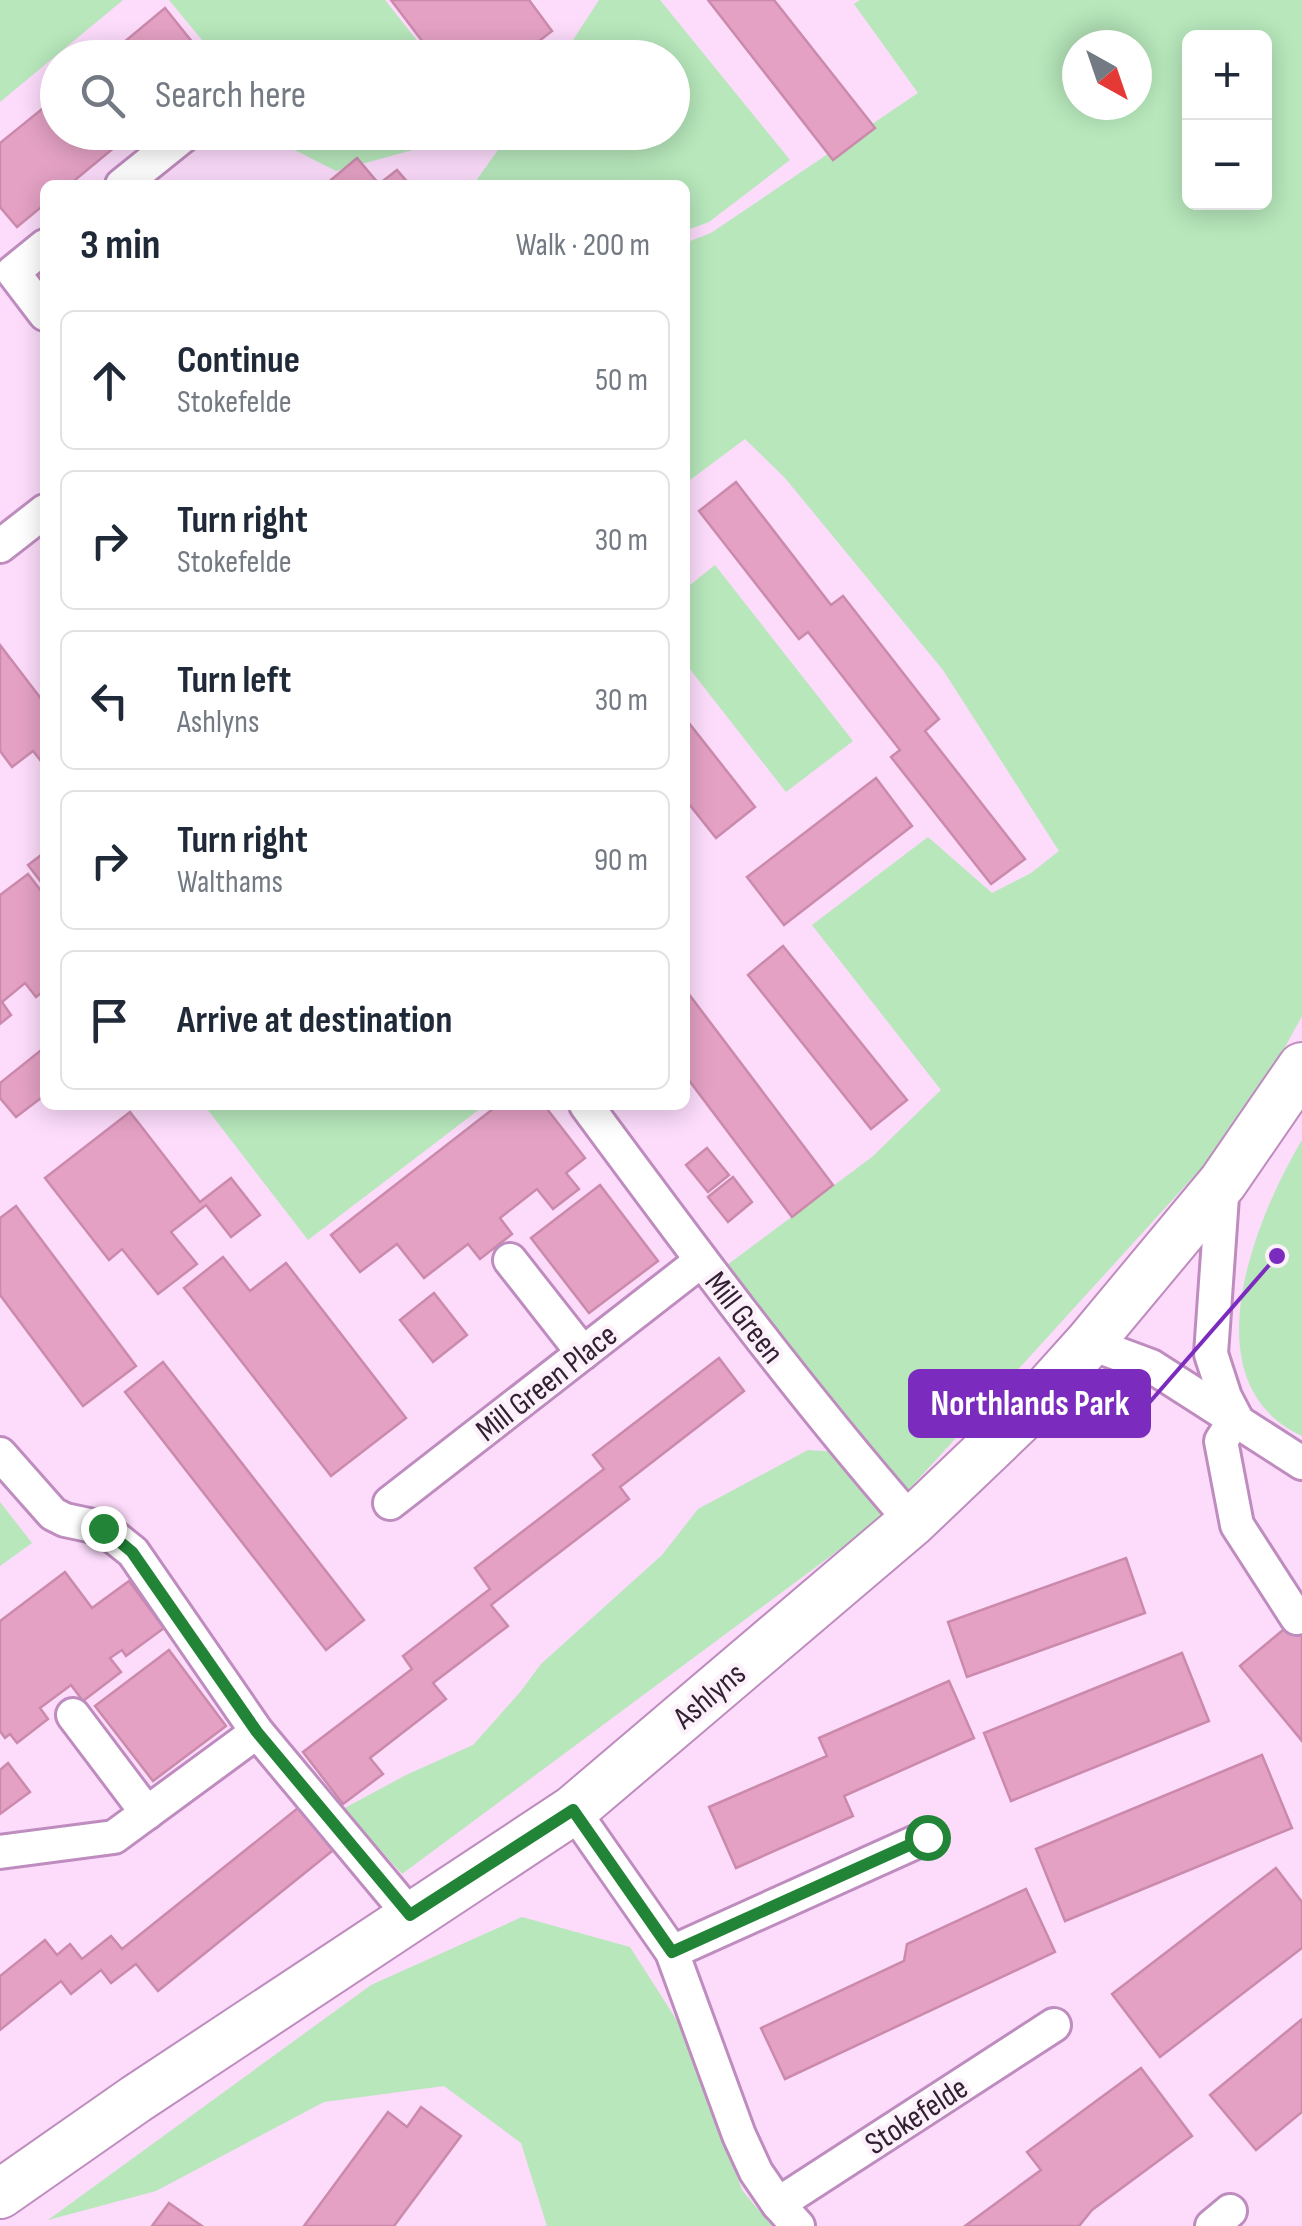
<!DOCTYPE html>
<html lang="en">
<head>
<meta charset="utf-8">
<style>
	:root { --surface:#fff; --page:#f2f2f3; --text:#1f2937; --muted:#747a83; --line:#e0e1e3 }
	body { margin:0; font-family:"Sofia Sans Condensed",sans-serif; background:var(--page); color:var(--text) }
	.controls { position:absolute; right:30px; top:30px; display:grid; overflow:hidden; border-radius:15px; box-shadow:0 5px 25px #0003 }
	.controls button { width:90px; height:90px; display:grid; place-items:center; padding:0; border:0; border-bottom:2px solid var(--line); background:var(--surface); color:var(--text); font:50px sans-serif }
	.compass { position:absolute; left:1062px; top:30px; width:90px; height:90px; border-radius:50%; background:var(--surface); box-shadow:0 5px 25px #0003; rotate:140deg }
	.stop { position:absolute; width:30px; height:30px; margin:-22px; border:8px solid #228437; border-radius:50%; background:#fff }
	.stop.end { background:#228437; border-color:#fff; box-shadow:0 2px 10px #0008 }
	.list { margin:0; padding:0; list-style:none }
	h2 { display:flex; justify-content:space-between; align-items:center; height:130px; margin:0; padding:0 40px; font-size:42px }
	h2 small { font-size:32px; font-weight:400; color:var(--muted) }
	.list li { display:grid; grid-template-columns:65px 1fr auto; gap:30px; align-items:center; box-sizing:border-box; height:140px; margin:0 20px 20px; padding:0 20px; border:2px solid var(--line); border-radius:15px }
	.list b { display:block; font-size:38px; white-space:nowrap }
	.list p { margin:0; font-size:32px; white-space:nowrap; color:var(--muted) }
	.list em { font-size:32px; font-style:normal; color:var(--muted) }
	.icon { flex:none; width:55px; height:55px; fill:none; stroke:currentColor; stroke-width:2; stroke-linecap:round; stroke-linejoin:round }
	.map { position:relative; flex:none; width:1302px; height:2226px; overflow:hidden }
	.search { position:absolute; background:var(--surface); box-shadow:0 5px 25px #0003; left:40px; top:40px; width:650px; height:110px; display:flex; align-items:center; gap:25px; box-sizing:border-box; padding:0 35px; border-radius:55px; color:var(--muted); font-size:38px }
	.panel { position:absolute; background:var(--surface); box-shadow:0 5px 25px #0003; left:40px; top:180px; width:650px; height:930px; border-radius:15px }
	.map>svg:first-child { display:block }
	.green { fill:#b7e7bb; fill-rule:evenodd }
	.building { fill:#e4a1c4; stroke:#cb8aac; stroke-width:2.5 }
	.lines { fill:none; stroke-linecap:round; stroke-linejoin:round }
	.street-casing { stroke:#be8cbe; stroke-width:38 }
	.secondary-casing { stroke:#be8cbe; stroke-width:52 }
	.street { stroke:#fff; stroke-width:32 }
	.secondary { stroke:#fff; stroke-width:48 }
	.route { stroke:#228437; stroke-width:12 }
	.labels { text-anchor:middle; stroke-width:9; stroke-linejoin:round; paint-order:stroke }
	.street-label { font-size:32px; fill:#321f32; stroke:#fcf1fb }
	.leader { fill:none; stroke:#7b2cbf; stroke-width:4 }
	.callout-dot { fill:#7b2cbf; stroke:#fcf1fb; stroke-width:4 }
	.callout { fill:#7b2cbf; stroke:#7b2cbf; stroke-width:4 }
	.callout-label { font-size:35px; text-anchor:middle; font-weight:bold; fill:#fff }
</style>
</head>
<body>
<div class="map">
<svg width="1302" height="2226" viewBox="0 0 1302 2226">
	<rect width="100%" height="100%" fill="#fcdbfb"/>
	<g class="green">
		<polygon points="0,0 123,0 0,102"/>
		<polygon points="169,0 385,0 430,57 216,57"/>
		<polygon points="599,0 660,0 790,160 709,222 685,231 685,185 473,185 510,133 672,132 672,58 562,57"/>
		<path d="M860,0H1302V1016L1245,1120L904,1495L719,1271L872,1157L941,1090L812,925L928,837L992,893L1031,873L1059,851L943,670L785,478L745,439L690,480L685,476V243L711,233L918,93L854,4ZM1190,38H1264V202H1190ZM1077,45H1137V105H1077Z"/>
		<polygon points="261,133 449,133 442,142 336,171"/>
		<polygon points="715,565 853,741 786,792 685,663 685,589"/>
		<polygon points="204,1105 485,1105 308,1240"/>
		<path d="M1302,1140V1436C1187,1383 1256,1217 1302,1140Z"/>
		<polygon points="808,1450 852,1453 882,1518 402,1874 343,1809 406,1775 473,1745 521,1691 541,1664 662,1555 698,1509"/>
		<polygon points="0,1502 32,1543 0,1566"/>
		<polygon points="522,1917 630,1947 692,2044 742,2190 772,2226 547,2226 521,2143 444,2086 324,2102 156,2191 48,2220 371,1985"/>
	</g>
	<g class="building">
		<polygon points="391,0 529,0 552,31 517,58 435,58"/>
		<polygon points="708,0 774,0 875,128 833,160"/>
		<polygon points="165,8 205,58 105,58"/>
		<polygon points="58,96 58,132 133,132 69,185 45,185 45,204 17,227 0,207 0,143"/>
		<polygon points="357,158 379,184 397,170 410,185 325,185"/>
		<polygon points="736,482 831,605 843,596 939,719 925,731 1025,859 991,884 891,757 900,750 808,632 799,639 699,511"/>
		<polygon points="0,645 45,704 45,766 33,751 12,767 0,751"/>
		<polygon points="685,718 755,807 716,838 685,799"/>
		<polygon points="876,778 912,826 784,925 747,877"/>
		<polygon points="45,852 45,887 28,865"/>
		<polygon points="28,874 45,896 45,990 36,997 25,983 2,1002 11,1015 0,1024 0,895"/>
		<polygon points="783,946 907,1100 871,1129 748,975"/>
		<polygon points="685,989 833,1185 792,1217 685,1075"/>
		<polygon points="45,1047 45,1095 16,1117 0,1098 0,1083"/>
		<polygon points="498,1105 544,1105 585,1158 566,1173 579,1189 553,1209 537,1189 500,1218 512,1234 480,1259 468,1244 424,1278 397,1244 360,1272 331,1235"/>
		<polygon points="130,1112 200,1202 231,1178 260,1215 231,1237 206,1205 171,1232 197,1264 158,1294 122,1249 109,1260 45,1178"/>
		<polygon points="707,1148 729,1175 708,1192 686,1165"/>
		<polygon points="733,1177 752,1202 728,1222 708,1197"/>
		<polygon points="600,1185 658,1261 589,1313 531,1238"/>
		<polygon points="16,1206 136,1366 83,1406 0,1295 0,1218"/>
		<polygon points="223,1257 250,1291 286,1263 406,1418 331,1476 184,1288"/>
		<polygon points="434,1293 467,1335 433,1362 400,1320"/>
		<polygon points="719,1358 744,1391 620,1487 629,1499 491,1605 508,1626 433,1683 446,1699 370,1758 383,1774 343,1804 303,1752 412,1669 403,1656 490,1589 475,1568 604,1469 593,1455"/>
		<polygon points="163,1362 364,1620 326,1650 125,1392"/>
		<polygon points="1126,1558 1145,1613 967,1677 948,1622"/>
		<polygon points="65,1572 92,1608 129,1581 164,1628 126,1656 122,1650 110,1658 121,1672 83,1701 71,1685 40,1708 48,1719 17,1743 10,1734 5,1738 0,1731 0,1621"/>
		<polygon points="1302,1614 1302,1741 1240,1666"/>
		<polygon points="169,1650 226,1726 153,1781 95,1706"/>
		<polygon points="1182,1653 1209,1721 1011,1801 984,1733"/>
		<polygon points="949,1681 974,1738 844,1796 853,1816 736,1868 709,1807 827,1756 819,1738"/>
		<polygon points="1262,1755 1292,1828 1065,1921 1036,1849"/>
		<polygon points="8,1763 30,1792 0,1814 0,1770"/>
		<polygon points="303,1804 337,1847 158,1991 136,1964 111,1983 101,1970 71,1994 61,1981 0,2030 0,1976 45,1940 57,1955 70,1944 82,1959 111,1936 122,1949"/>
		<polygon points="1276,1868 1302,1902 1302,1948 1160,2057 1112,1994"/>
		<polygon points="1026,1889 1055,1952 785,2079 761,2028 904,1961 907,1944"/>
		<polygon points="1302,2019 1302,2112 1256,2150 1210,2095"/>
		<polygon points="1141,2068 1192,2136 1092,2210 1079,2226 965,2226 1041,2170 1027,2152"/>
		<polygon points="421,2107 461,2136 394,2226 304,2226 388,2112 407,2127"/>
		<polygon points="169,2203 202,2226 152,2226"/>
	</g>
	<g class="lines">
		<g class="street-casing">
			<g id="street">
				<polyline points="122,185 188,132"/>
				<polyline points="45,246 13,272 45,314"/>
				<polyline points="0,546 45,511"/>
				<path d="M586,1105C691,1247 796,1389 912,1522"/>
				<polyline points="1223,1182 1211,1354 1225,1397 1236,1418 1221,1441 1237,1525 1297,1618"/>
				<polyline points="510,1260 583,1353"/>
				<polyline points="1089,1343 1151,1366 1302,1463"/>
				<polyline points="0,1454 53,1514 65,1520 103,1528 133,1552 257,1732 410,1915"/>
				<polyline points="390,1503 701,1261"/>
				<polyline points="73,1715 147,1813"/>
				<polyline points="573,1810 672,1952 739,2135 756,2172 778,2204 798,2226"/>
				<polyline points="0,1852 114,1837 257,1732"/>
				<polyline points="672,1952 927,1837"/>
				<polyline points="778,2204 1054,2025"/>
				<polyline points="1212,2226 1230,2211"/>
			</g>
		</g>
		<g class="secondary-casing">
			<polyline id="secondary" points="0,2194 136,2099 573,1810 912,1522 1025,1414 1089,1343 1223,1182 1302,1067"/>
		</g>
		<use href="#street" class="street"/>
		<use href="#secondary" class="secondary"/>
	</g>
	<g class="lines">
		<polyline class="route" points="103,1528 132,1552 257,1732 410,1915 573,1810 672,1952 927,1837"/>
	</g>
	<g class="labels">
		<g class="street-label">
			<text transform="translate(745 1317) rotate(52)" y="11">Mill Green</text>
			<text transform="translate(546 1382) rotate(-38)" y="11">Mill Green Place</text>
			<text transform="translate(709 1695) rotate(-40)" y="11">Ashlyns</text>
			<text transform="translate(916 2115) rotate(-33)" y="11">Stokefelde</text>
		</g>
	</g>
	<path class="leader" d="M1277 1256L1149 1403"/>
	<circle class="callout-dot" cx="1277" cy="1256" r="10"/>
	<rect class="callout" x="910" y="1371" width="239" height="65" rx="10"/>
	<g class="callout-label">
		<text x="1030" y="1415">Northlands Park</text>
	</g>
</svg>
<div class="controls">
<button>+</button>
<button>−</button>
</div>
<svg class="compass" viewBox="-18 -18 36 36"><path d="M0-13l5 13h-10z" fill="#e53935"/><path d="M0 13l5-13h-10z" fill="#747a83"/></svg>
<div class="stop" style="left:927px;top:1837px"></div>
<div class="stop end" style="left:103px;top:1528px"></div>
<div class="search"><svg class="icon" aria-label="search" viewBox="0 0 24 24"><circle cx="10" cy="10" r="6"/><path d="M15 15l6 6"/></svg>Search here</div>
<section class="panel">
<h2>3 min<small>Walk · 200 m</small></h2>
<ul class="list">
<li><svg class="icon" aria-label="ahead" viewBox="0 0 24 24"><path d="M12 20V5M6 11l6-6 6 6"/></svg><div><b>Continue</b><p>Stokefelde</p></div><em>50 m</em></li>
<li><svg class="icon" aria-label="right" viewBox="0 0 24 24"><path d="M7 20v-9h11M14 6l5 5-5 5"/></svg><div><b>Turn right</b><p>Stokefelde</p></div><em>30 m</em></li>
<li><svg class="icon" aria-label="left" viewBox="0 0 24 24"><path d="M17 20v-9H6M10 6l-5 5 5 5"/></svg><div><b>Turn left</b><p>Ashlyns</p></div><em>30 m</em></li>
<li><svg class="icon" aria-label="right" viewBox="0 0 24 24"><path d="M7 20v-9h11M14 6l5 5-5 5"/></svg><div><b>Turn right</b><p>Walthams</p></div><em>90 m</em></li>
<li><svg class="icon" aria-label="arrive" viewBox="0 0 24 24"><path d="M6 21V4h12l-3 4 3 4H6"/></svg><div><b>Arrive at destination</b></div></li>
</ul>
</section>
</div>
</body>
</html>
